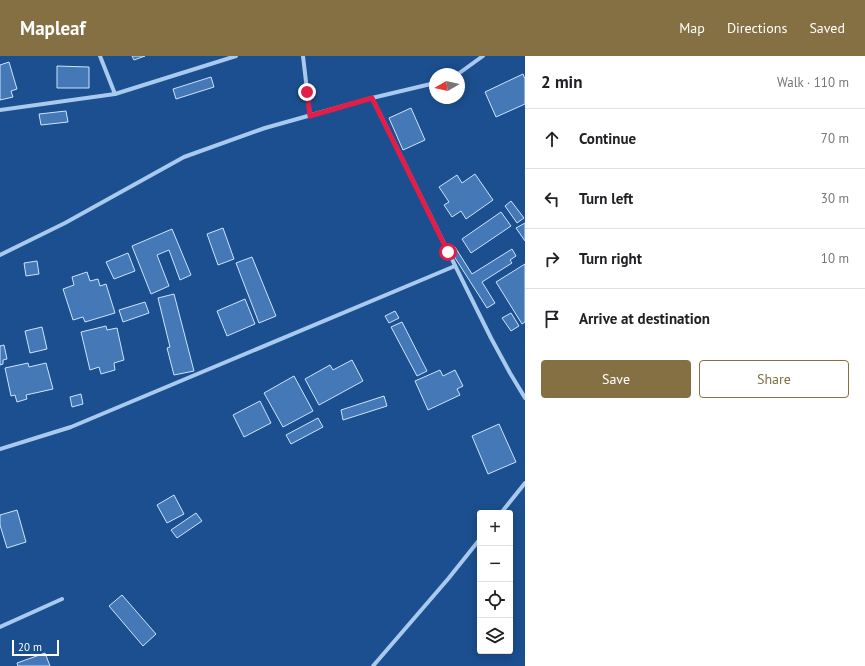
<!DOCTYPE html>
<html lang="en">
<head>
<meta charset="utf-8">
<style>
	:root { --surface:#fff; --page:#f2f2f2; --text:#202124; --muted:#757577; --line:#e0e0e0; --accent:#847042 }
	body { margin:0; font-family:"PT Sans",sans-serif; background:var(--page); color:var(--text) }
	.controls { position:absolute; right:12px; bottom:12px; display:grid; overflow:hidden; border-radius:4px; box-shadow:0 2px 10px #0003 }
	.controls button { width:36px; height:36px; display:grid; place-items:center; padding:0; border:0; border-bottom:1px solid var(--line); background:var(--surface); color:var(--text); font:20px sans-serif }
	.compass { position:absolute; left:429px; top:12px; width:36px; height:36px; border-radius:50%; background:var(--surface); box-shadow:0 2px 10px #0003; rotate:261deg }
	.scale { position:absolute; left:12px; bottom:10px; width:47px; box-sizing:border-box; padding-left:4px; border:2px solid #fff; border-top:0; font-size:11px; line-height:14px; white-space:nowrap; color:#fff; -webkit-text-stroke:3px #1b4f8f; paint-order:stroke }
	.stop { position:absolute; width:12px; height:12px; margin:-9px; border:3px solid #e11d48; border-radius:50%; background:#fff }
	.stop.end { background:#e11d48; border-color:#fff; box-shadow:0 1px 4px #0008 }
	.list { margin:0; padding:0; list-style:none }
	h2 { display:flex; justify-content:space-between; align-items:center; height:52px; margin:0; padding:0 16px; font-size:17px }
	h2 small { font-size:13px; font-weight:400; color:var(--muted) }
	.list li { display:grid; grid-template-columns:26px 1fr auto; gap:12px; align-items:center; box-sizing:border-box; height:60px; padding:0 16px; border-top:1px solid var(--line) }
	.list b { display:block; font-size:15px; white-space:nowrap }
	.list em { font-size:13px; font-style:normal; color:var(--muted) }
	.actions { display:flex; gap:8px; padding:12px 16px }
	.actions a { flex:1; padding:9px 0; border:1px solid var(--accent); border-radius:4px; text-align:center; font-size:14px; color:var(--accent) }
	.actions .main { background:var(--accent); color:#fff }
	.icon { flex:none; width:22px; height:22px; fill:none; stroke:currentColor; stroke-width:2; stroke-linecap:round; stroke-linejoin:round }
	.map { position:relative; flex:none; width:525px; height:610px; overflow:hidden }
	header { display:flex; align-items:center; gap:24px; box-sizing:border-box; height:56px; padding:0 20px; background:var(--accent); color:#fff }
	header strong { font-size:19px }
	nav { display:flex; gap:22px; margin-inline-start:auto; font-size:14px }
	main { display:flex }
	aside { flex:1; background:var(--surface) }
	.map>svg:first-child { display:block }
	.building { fill:#4478b7; stroke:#cfe3fa }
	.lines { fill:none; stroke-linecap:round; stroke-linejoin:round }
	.minor { stroke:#a9c9ee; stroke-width:4 }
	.route { stroke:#e11d48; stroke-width:5 }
</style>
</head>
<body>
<header>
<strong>Mapleaf</strong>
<nav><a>Map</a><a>Directions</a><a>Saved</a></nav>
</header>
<main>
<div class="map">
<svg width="525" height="610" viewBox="0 0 525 610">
	<rect width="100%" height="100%" fill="#1b4f8f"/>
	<g class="building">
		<polygon points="132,0 145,0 134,4"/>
		<polygon points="9,6 17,33 11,35 13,41 0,44 0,9"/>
		<polygon points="57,10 89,11 89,32 57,32"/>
		<polygon points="523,18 525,23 525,48 496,61 485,36"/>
		<polygon points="211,21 214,31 176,43 173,33"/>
		<polygon points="411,52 425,84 403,94 389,62"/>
		<polygon points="66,55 68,66 41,69 39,58"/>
		<polygon points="475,118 493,144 466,163 461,155 452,161 444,149 449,146 439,131 457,119 462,127"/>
		<polygon points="511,145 524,162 517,167 505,150"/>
		<polygon points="501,156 511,170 471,197 462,183"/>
		<polygon points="525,167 525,185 516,172"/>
		<polygon points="223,172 234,203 218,209 207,178"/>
		<polygon points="172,173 191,219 180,224 169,194 157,199 169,230 151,238 132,190"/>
		<polygon points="455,191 472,218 512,193 516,200 510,204 512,207 482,226 495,247 487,252 450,194"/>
		<polygon points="128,197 135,215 114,223 106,206"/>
		<polygon points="252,201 276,260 259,267 236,207"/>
		<polygon points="37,205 39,218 26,220 24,207"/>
		<polygon points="525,208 525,266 522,268 496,226"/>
		<polygon points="87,216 90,225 98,223 100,230 106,228 115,257 85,266 83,261 73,264 63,233 74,229 72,221"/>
		<polygon points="174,238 194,315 174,319 167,292 170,291 158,242"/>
		<polygon points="245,243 255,268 227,280 217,255"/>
		<polygon points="145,246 149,257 123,266 119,254"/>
		<polygon points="395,255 399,262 389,267 385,260"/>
		<polygon points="511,257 519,270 511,275 502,262"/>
		<polygon points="402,266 427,315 417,320 391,271"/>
		<polygon points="106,270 107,274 117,272 124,304 114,307 115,314 101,318 99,311 90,314 81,276"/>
		<polygon points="42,271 47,293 30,297 25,275"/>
		<polygon points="4,289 7,303 3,304 3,308 0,309 0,290"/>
		<polygon points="352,304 363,325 319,349 305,323 330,309 333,314"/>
		<polygon points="28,307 29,311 46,307 53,333 26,339 27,343 17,346 15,339 11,340 5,312"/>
		<polygon points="440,314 443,320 455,314 463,330 457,333 460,339 428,354 415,325"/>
		<polygon points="294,320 313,355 283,371 264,337"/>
		<polygon points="81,338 83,348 72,351 70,341"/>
		<polygon points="384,340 387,350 343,364 341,354"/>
		<polygon points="260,345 271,367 244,381 233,359"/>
		<polygon points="318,362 323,371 291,388 286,379"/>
		<polygon points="499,368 516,406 488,418 472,380"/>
		<polygon points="174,439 184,458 167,467 157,449"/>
		<polygon points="17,454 26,486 7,492 0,469 0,459"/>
		<polygon points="196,457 202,465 177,482 171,474"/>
		<polygon points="122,539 156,578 143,590 109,550"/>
		<polygon points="45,597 50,610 18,610 17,607"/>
	</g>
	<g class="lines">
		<g class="minor">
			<polyline points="100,0 115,38"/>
			<polyline points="303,0 310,60"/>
			<polyline points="458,18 483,0"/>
			<polyline points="372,42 491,282 510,317 525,342"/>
			<polyline points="0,54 115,38 236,0"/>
			<polyline points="0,199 65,167 184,101 265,72 372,42 435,27"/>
			<polyline points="0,393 71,371 455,210"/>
			<polyline points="501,457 525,427"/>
			<polyline points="0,571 62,543"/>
			<polyline points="373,610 448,523 480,483"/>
		</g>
	</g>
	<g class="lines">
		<polyline class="route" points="307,36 310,60 372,42 448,196"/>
	</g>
</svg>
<div class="controls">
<button>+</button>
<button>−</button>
<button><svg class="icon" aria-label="locate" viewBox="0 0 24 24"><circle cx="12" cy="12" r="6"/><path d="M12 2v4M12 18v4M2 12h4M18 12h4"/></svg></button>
<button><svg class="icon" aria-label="layers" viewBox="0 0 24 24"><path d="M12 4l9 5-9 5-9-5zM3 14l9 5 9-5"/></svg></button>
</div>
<svg class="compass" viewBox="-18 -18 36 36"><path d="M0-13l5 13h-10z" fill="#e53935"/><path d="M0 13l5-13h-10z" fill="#757577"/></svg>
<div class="scale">20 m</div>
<div class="stop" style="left:448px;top:196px"></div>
<div class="stop end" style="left:307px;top:36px"></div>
</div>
<aside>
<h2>2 min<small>Walk · 110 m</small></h2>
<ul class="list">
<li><svg class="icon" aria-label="ahead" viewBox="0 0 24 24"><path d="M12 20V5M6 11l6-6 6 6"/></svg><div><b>Continue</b></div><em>70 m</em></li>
<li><svg class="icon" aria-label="left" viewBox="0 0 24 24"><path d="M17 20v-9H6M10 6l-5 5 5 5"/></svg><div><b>Turn left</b></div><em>30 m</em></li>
<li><svg class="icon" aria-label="right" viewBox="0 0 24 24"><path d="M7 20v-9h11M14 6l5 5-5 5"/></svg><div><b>Turn right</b></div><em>10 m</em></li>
<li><svg class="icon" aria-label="arrive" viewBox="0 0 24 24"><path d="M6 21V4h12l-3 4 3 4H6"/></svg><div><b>Arrive at destination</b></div></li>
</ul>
<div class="actions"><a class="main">Save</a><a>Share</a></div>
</aside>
</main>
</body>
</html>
